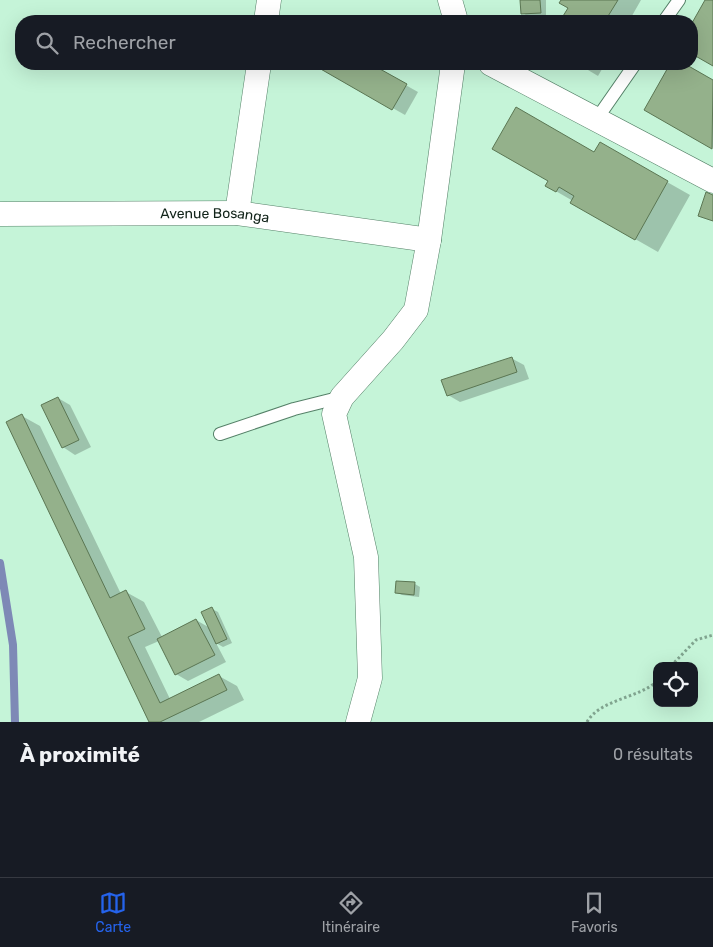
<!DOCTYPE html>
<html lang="fr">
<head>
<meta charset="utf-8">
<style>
	:root { --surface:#171b24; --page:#242831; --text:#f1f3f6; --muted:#9ea1a6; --line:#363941; --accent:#2563eb }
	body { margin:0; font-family:Rubik,sans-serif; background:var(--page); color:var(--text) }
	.controls { position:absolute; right:15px; bottom:15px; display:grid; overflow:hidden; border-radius:10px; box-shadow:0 5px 20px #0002 }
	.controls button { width:45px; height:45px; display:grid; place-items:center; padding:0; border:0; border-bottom:1px solid var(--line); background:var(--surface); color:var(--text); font:25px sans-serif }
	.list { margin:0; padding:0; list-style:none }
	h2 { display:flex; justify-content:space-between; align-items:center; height:65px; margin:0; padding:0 20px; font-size:21px }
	h2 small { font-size:16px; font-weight:400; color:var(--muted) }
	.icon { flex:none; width:28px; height:28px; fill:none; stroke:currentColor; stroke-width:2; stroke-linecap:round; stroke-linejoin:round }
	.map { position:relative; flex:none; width:713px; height:722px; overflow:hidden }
	.search { position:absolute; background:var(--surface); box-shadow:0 5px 20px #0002; left:15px; right:15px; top:15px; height:55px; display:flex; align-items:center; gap:12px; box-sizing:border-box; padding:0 18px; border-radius:20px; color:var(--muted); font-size:19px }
	.sheet { height:155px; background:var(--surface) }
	nav { display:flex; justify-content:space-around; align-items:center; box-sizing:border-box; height:70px; border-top:1px solid var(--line); background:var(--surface); font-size:14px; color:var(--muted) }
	nav a { display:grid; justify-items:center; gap:2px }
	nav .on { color:var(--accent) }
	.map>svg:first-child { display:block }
	.shadow { fill:#0003 }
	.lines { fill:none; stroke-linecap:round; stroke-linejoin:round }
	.stream { stroke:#7e89b6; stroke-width:8 }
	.building { fill:#94b18b; stroke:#5b7653 }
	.service-casing { stroke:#558168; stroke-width:14 }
	.minor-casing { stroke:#558168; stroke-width:25 }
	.path { stroke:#80a48f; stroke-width:3; stroke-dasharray:2.5 2.5; stroke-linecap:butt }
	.service { stroke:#fff; stroke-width:12 }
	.minor { stroke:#fff; stroke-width:24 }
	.labels { text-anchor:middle; stroke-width:5; stroke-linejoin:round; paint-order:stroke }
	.street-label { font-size:14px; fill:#12241a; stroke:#d9ffe8 }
</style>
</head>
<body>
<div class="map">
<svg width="713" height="722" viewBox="0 0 713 722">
	<rect width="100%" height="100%" fill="#c5f4d8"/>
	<g class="shadow">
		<polygon points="522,0 546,0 546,16 528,16 522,13"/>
		<polygon points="562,0 641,0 629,21 562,21 569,7"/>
		<polygon points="315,64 368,64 418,92 405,115"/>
		<polygon points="578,64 605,64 598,76"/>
		<polygon points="672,64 683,64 713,81 713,148 645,109"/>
		<polygon points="600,144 690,195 658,252 572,203 573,201 547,186 550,180 594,154"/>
		<polygon points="511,358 524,365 529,379 460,402 448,395"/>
		<polygon points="58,398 70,405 91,447 75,455 63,447 43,406"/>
		<polygon points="22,416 40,426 121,594 126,592 144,602 162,637 196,620 210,628 212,609 218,612 232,643 223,647 216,643 226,662 188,681 176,674 159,641 145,647 170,699 219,676 237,686 244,700 199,722 151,722"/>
		<polygon points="415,584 420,587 419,597 402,595 396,592"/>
	</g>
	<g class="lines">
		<polyline class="stream" points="0,563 13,645 15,722"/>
	</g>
	<g class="building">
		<polygon points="520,0 540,0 541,13 521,14"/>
		<polygon points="561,0 618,0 605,21 560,21 568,8 559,3"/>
		<polygon points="705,0 713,0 713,66 692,54 692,23"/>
		<polygon points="312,64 371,64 407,84 392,110"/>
		<polygon points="670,64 685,64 713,80 712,149 644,110"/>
		<polygon points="516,107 594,152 600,142 668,181 635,240 570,203 574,196 559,187 556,192 545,186 548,181 492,149"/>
		<polygon points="706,192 713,195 713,221 698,216"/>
		<polygon points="512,357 517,372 447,396 441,380"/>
		<polygon points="58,397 79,440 62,448 41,405"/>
		<polygon points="22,414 110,598 126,590 145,629 128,637 160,703 219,674 227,690 160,722 149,722 6,422"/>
		<polygon points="396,581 415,582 414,595 395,593"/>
		<polygon points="212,607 227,639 216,644 201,612"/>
		<polygon points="196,619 215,655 175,675 157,639"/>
	</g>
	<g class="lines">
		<g class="service-casing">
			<g id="service">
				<polyline points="664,21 679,0"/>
				<polyline points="596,120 635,64"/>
				<polyline points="220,434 294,409 342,397"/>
			</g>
		</g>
		<g class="minor-casing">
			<g id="minor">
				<polyline points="450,0 456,21"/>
				<polyline points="266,21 269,0"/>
				<polyline points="491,64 713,181"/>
				<polyline points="237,213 259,64"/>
				<path id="s1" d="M0,214L237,213L429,240"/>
				<polyline points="358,722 370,678 366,557 334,414 342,397 393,340 416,310 429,240 453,64"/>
			</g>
		</g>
		<g class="path">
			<polyline points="671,666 696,640 713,635"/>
			<path d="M587,722C600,699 640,698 657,681"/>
		</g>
		<use href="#service" class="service"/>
		<use href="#minor" class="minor"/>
	</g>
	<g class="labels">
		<g class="street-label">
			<text dy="5" stroke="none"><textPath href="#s1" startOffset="215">Avenue Bosanga</textPath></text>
		</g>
	</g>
</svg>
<div class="controls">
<button><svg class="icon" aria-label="locate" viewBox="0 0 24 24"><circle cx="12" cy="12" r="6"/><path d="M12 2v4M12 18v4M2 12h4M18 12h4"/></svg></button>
</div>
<div class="search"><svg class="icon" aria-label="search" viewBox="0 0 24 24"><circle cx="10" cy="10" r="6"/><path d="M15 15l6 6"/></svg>Rechercher</div>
</div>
<section class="sheet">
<h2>À proximité<small>0 résultats</small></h2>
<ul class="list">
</ul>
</section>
<nav>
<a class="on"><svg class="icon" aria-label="map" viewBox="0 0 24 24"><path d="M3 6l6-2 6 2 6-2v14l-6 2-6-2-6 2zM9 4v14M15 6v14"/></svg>Carte</a>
<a><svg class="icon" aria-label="directions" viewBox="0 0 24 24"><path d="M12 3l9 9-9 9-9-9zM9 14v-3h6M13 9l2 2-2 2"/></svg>Itinéraire</a>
<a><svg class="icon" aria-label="saved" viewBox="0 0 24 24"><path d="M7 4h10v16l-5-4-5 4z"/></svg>Favoris</a>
</nav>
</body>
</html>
